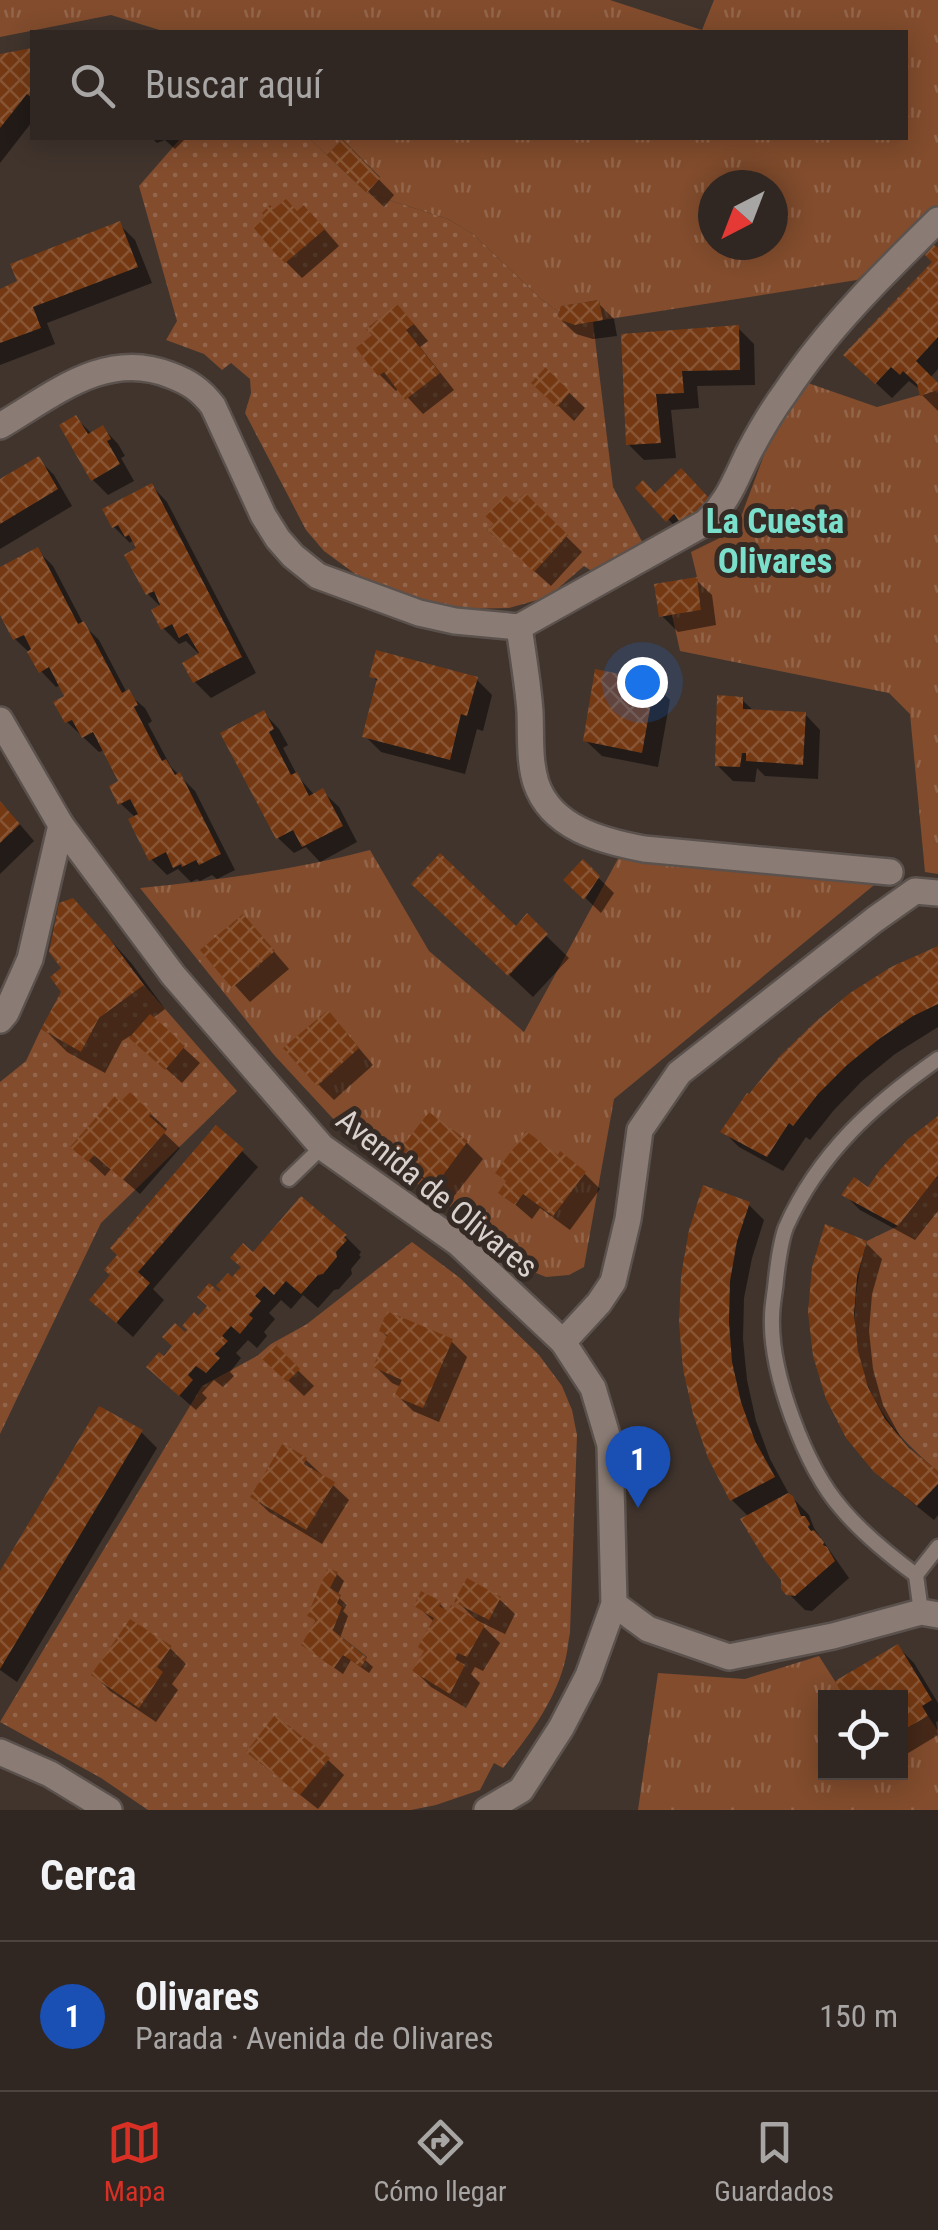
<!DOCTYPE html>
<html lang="es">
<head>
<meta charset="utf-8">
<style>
	:root { --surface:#302722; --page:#382f2a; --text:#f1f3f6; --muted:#a8a5a5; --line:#4b4440; --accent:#d93025 }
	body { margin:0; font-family:"Roboto Condensed",sans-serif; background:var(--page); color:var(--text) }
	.controls { position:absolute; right:30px; bottom:30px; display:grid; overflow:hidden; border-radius:0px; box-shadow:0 5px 25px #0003 }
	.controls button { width:90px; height:90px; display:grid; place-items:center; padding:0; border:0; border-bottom:2px solid var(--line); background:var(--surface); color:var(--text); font:50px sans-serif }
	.compass { position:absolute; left:698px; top:170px; width:90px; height:90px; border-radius:50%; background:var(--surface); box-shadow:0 5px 25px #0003; rotate:222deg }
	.you { position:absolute; left:642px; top:682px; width:35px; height:35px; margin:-25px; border:8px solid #fff; border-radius:50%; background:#1a73e8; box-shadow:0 0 0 15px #1a73e833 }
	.badge { display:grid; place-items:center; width:65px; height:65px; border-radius:50%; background:var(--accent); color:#fff; font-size:32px; font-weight:700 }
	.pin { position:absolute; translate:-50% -82px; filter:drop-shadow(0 2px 5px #0008) }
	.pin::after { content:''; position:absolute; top:52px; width:35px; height:30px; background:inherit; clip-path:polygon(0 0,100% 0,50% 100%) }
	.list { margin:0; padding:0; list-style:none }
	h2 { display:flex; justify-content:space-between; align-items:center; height:130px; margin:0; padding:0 40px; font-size:42px }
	h2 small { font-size:32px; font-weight:400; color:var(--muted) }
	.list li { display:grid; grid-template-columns:65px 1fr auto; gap:30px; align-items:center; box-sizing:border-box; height:150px; padding:0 40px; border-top:2px solid var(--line) }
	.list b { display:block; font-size:38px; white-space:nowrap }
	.list p { margin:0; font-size:32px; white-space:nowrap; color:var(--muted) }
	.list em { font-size:32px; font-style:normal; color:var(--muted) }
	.icon { flex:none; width:55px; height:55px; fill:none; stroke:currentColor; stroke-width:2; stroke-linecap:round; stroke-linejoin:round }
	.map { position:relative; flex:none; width:938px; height:1810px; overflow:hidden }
	.search { position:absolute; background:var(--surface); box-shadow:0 5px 25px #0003; left:30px; right:30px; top:30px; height:110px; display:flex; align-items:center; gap:25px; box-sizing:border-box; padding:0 35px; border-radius:0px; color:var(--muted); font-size:38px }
	.sheet { height:280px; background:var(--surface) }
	nav { display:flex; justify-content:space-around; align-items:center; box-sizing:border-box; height:140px; border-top:2px solid var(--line); background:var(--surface); font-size:28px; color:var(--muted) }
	nav a { display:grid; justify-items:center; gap:5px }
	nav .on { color:var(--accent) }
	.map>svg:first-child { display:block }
	.grass { fill:url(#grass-tufts); fill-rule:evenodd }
	.garden { fill:url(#garden-dots); fill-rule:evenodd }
	.shadow { fill:#0007 }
	.building { fill:url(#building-cross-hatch) }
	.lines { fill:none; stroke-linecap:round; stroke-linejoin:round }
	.lane-casing { stroke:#5c524d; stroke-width:19 }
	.street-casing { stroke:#5c524d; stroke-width:30 }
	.lane { stroke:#8a7c75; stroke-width:14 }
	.street { stroke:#8a7c75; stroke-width:25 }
	.labels { text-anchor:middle; stroke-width:10; stroke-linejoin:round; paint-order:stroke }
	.street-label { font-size:32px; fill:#d9d1cd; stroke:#352a24 }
	.neighbourhood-label { font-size:35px; font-weight:bold; fill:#7ae0cc; stroke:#352a24 }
</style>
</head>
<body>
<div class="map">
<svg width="938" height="1810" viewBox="0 0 938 1810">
	<defs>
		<pattern id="grass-tufts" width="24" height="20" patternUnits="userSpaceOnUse" patternTransform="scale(2.5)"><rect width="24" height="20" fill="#824c2d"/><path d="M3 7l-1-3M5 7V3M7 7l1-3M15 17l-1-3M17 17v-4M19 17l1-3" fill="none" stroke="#93654a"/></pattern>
		<pattern id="garden-dots" width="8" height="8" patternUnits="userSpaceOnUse" patternTransform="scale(2.5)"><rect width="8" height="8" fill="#824c2d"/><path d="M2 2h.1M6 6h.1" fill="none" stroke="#93654a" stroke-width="1.8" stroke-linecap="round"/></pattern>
		<pattern id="building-cross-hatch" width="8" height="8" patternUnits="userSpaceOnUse" patternTransform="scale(2.5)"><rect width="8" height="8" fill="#743913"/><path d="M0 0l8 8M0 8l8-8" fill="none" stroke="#875534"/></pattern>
	</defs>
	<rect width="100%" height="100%" fill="#40342d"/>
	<g class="grass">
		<path d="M0,0H610L702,30L714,0H938V206L857,280L603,320L599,300L562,306L559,312L541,299L473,234L448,219L367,193L380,177L342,139L327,155L309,138H906V32H166L111,15L0,37ZM713,185H773V245H713Z"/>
		<polygon points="805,382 877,407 938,390 938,874 925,872 910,714 889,693 680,651 672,615 701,610 697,577 691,552 736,530 767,447 784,410"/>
		<path d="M625,846L890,872L614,1099L584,1267L569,1275L546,1277L531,1271L488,1233L351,1138L274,1055L140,888C218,880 294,870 370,850L429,951L524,1032Z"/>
		<polygon points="819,1656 845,1697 826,1698 826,1772 900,1772 901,1732 928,1716 938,1731 938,1810 638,1810 658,1673 745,1679"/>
	</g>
	<g class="garden">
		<polygon points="181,138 309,138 367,193 448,219 473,234 541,299 559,312 558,319 575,325 593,322 613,487 646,549 596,574 584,566 548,597 509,608 460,609 393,593 362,579 324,551 306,530 245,413 251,393 250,379 231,363 222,370 204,354 166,340 177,321 139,186"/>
		<polygon points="144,985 237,1091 101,1223 0,1434 0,1082 26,1061 41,1029 81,1052 99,1018"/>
		<path d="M938,1175V1471C858,1407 839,1339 867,1241L898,1226Z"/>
		<path d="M412,1242L460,1278L539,1355L562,1386L572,1410L577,1435L570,1633C568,1641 568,1649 566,1657C557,1699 529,1736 503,1768L494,1763L480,1790L436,1805L411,1810H148L101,1778L0,1722L202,1386L257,1356L271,1344L307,1324ZM330,1589L341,1595L337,1603L342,1607L333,1630L367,1657L361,1667L311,1631Z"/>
	</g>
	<g class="shadow">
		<polygon points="32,50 32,122 0,163 0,58 3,54"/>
		<polygon points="152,138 186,138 175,149 165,140 157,143"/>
		<polygon points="342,142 394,195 384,207 330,155"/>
		<polygon points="297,214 320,224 339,246 302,278 286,262"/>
		<polygon points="119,224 135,240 152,283 47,323 55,344 0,365 0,291"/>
		<polygon points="938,251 938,369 930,378 938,387 938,411 922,395 920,386 918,388 909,381 892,398 863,371 936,262"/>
		<polygon points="598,303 614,319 617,336 593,339 576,334 560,319"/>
		<polygon points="413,323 428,341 420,347 454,390 423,414 399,388 396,391 380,375 359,348"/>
		<polygon points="738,328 754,344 755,385 697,386 699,408 671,410 676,458 644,460 628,444 624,336"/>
		<polygon points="546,370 585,408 574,421 535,383"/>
		<polygon points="76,418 92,434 103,428 118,444 125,456 121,458 134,481 108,495 92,479"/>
		<polygon points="38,459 54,475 72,506 0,549 0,482"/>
		<polygon points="681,472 724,516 684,536 639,488 655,495"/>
		<polygon points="152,486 167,502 256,673 211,698 195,682 200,655 186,641 179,644 163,628 161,607 148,594 140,548 132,541 130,543 114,527"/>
		<polygon points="525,496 582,552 551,586 506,546 514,506"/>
		<polygon points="37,550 53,566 84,625 99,640 127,693 145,708 152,721 148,724 171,767 195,791 235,870 217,879 212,875 200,881 197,879 191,882 178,869 167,875 151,859 136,818 120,803 121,782 105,750 99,752 67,722 67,697 61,685 56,687 41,671 32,655 15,639 0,610 0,570"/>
		<polygon points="696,580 712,595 716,625 678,632 662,616"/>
		<polygon points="372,676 476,679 492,695 483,731 477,729 465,774 381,752 365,736 379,683"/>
		<polygon points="654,684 670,700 658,767 602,756 586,741"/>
		<polygon points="742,700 755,712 805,714 820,730 818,779 765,776 757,768 755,782 733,781 717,765"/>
		<polygon points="264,713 279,729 288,745 283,748 297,775 315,796 323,792 339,807 357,842 320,862 306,847 294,853 278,838"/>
		<polygon points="0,801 34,841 0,874"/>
		<polygon points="583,863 614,893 601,913 567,880"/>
		<polygon points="437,907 516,929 527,917 569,958 533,997"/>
		<polygon points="96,924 132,964 165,1009 152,1019 200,1063 182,1083 130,1036 122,1041 105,1073 67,1052 44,1029 64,991 64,968"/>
		<polygon points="258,933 289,969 250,1002 204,951"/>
		<polygon points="938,949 938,1027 895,1054 862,1081 834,1110 810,1140 806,1137 783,1171 739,1147 724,1132"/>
		<polygon points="343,1029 373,1065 334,1100 318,1084"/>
		<polygon points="130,1095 167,1129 164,1133 180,1148 140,1194 111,1169 105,1176 74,1147"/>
		<polygon points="429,1116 467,1143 483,1159 451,1200 414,1172 399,1156"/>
		<polygon points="938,1120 938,1211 915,1240 860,1210 845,1195 869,1190"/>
		<polygon points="242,1151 258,1167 153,1289 164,1300 133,1337 108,1315 113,1276"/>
		<polygon points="584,1173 600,1189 570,1230 540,1208 532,1219 502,1193"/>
		<polygon points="302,1200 345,1236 361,1252 359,1255 361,1257 351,1269 352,1274 339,1289 334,1290 318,1308 303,1295 291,1309 281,1300 269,1313 275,1319 264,1332 267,1336 257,1348 248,1340 236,1353 241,1358 230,1372 234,1376 223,1387 214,1380 202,1393 207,1398 196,1410 165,1383 164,1360"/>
		<polygon points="748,1204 764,1220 752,1258 744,1298 743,1339 747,1380 756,1421 770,1459 789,1494 809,1515 814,1528 849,1578 812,1611 805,1610 783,1588 784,1579 749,1517 732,1500 710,1457 685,1369"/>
		<polygon points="866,1243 882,1259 872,1294 869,1331 873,1369 883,1405 901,1438 917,1457 938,1474 938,1515 934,1520 894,1488 876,1471 815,1356"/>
		<polygon points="382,1331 451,1341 467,1357 439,1422 413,1411 397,1395 401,1387 392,1383 376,1367 388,1338"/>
		<polygon points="275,1348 314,1386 304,1396 265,1358"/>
		<polygon points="141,1432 157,1448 17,1682 0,1670 0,1575"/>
		<polygon points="306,1460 349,1500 322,1544 269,1512 253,1497"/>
		<polygon points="330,1571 337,1574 344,1581 337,1596 347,1605 343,1611 348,1616 340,1638 373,1667 369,1673 351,1660 343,1674 312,1652 317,1622 310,1615"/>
		<polygon points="499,1599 515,1614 505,1634 478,1621 500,1643 483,1671 475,1667 471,1674 480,1683 466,1708 431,1687 415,1671 426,1652 434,1622 417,1605 440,1604 449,1614 477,1621 457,1601"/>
		<polygon points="898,1647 914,1663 938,1703 938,1721 936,1722 938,1735 905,1755 900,1750"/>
		<polygon points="170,1648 186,1664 172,1684 178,1690 156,1722 110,1691 94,1675"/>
		<polygon points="249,1752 328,1760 344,1775 318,1809 265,1767"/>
	</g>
	<g class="building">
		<polygon points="32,48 32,98 27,94 0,128 0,54"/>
		<polygon points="342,139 380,178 367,193 327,155"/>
		<polygon points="286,199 297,211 304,205 325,229 284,264 253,227 265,217 262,213 270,205 274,209"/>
		<polygon points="120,221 138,267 33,307 41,328 0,343 0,289 17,281 10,264"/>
		<polygon points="934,245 938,248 938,337 916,361 938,383 938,390 920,396 917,384 903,371 900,375 891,367 875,384 843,355 932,262 925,255"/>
		<polygon points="599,300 603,320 575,325 557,319 561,306"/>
		<polygon points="397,304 414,324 406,330 440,373 405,400 384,372 378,376 356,348 372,335 366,329"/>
		<polygon points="739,325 740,370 682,371 684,393 656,394 661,443 626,445 621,334"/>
		<polygon points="546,367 571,391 557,407 531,383"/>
		<polygon points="76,415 88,434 103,425 111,439 107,441 120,464 91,481 59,425"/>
		<polygon points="39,456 58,489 0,524 0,479"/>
		<polygon points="681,468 710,499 681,524 674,514 666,522 635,488 643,480 655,493"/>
		<polygon points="152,483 242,657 193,683 182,663 199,653 187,633 179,638 172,624 161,630 151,610 160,605 154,591 146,595 124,555 136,548 129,535 125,537 118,525 112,528 102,509"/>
		<polygon points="525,493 568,535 534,572 487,530 494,524 485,516 505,495 514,503"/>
		<polygon points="38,547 78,624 84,621 122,693 129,689 138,705 134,707 162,761 166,759 175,775 180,772 221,854 199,865 196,860 182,867 181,864 173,868 166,852 149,861 128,819 138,814 130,799 118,805 109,786 118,781 93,732 82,738 72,720 65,723 53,702 64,696 49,667 39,673 27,652 31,649 24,635 13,640 0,615 0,567"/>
		<polygon points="697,577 701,610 659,617 654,584"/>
		<polygon points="376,650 478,677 467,716 461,714 450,760 362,737 377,679 369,677"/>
		<polygon points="595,669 655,681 642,753 583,741"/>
		<polygon points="717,695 743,697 743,709 806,712 803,765 746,761 746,753 742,753 740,767 715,766"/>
		<polygon points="264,710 274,729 269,732 291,775 297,772 309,796 323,788 343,826 302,847 293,830 276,839 220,733"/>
		<polygon points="0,801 20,824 0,843"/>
		<polygon points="440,853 516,926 527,913 548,934 508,976 411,884"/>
		<polygon points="583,859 600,876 584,900 563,880"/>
		<polygon points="73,898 109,938 144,985 99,1018 81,1052 41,1029 61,992 50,977 61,968 49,952 59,903"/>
		<polygon points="243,914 275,951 232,988 200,950"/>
		<polygon points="938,946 938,1004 913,1016 879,1039 847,1065 818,1094 793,1126 789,1123 767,1157 720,1132 747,1093 749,1094 780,1056 814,1023 850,993 891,967"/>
		<polygon points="328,1010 359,1048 317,1086 283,1048"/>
		<polygon points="150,1014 186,1045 165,1070 129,1038"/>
		<polygon points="130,1092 153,1112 149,1116 166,1131 123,1180 94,1155 88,1162 70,1147 115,1096 121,1101"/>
		<polygon points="429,1112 468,1141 435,1186 395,1156"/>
		<polygon points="938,1116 938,1175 898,1226 841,1195 854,1177 868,1187 880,1170 908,1139"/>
		<polygon points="216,1125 244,1149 138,1272 150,1283 116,1323 89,1300 110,1275 104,1270 117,1255 110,1248"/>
		<polygon points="526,1131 558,1155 560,1151 586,1172 553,1216 523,1194 515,1205 498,1193 506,1181 495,1173"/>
		<polygon points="703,1185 750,1202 737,1241 730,1281 729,1322 732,1362 741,1402 755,1441 775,1477 730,1501 708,1458 693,1414 683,1369 679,1323 681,1276 689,1230"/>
		<polygon points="301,1196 347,1235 344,1237 347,1240 336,1252 337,1257 323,1274 318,1275 301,1294 286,1281 274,1295 264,1286 255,1296 261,1301 249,1315 253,1318 240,1334 231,1326 222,1336 228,1341 215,1354 220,1358 206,1373 196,1366 188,1375 193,1380 179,1396 146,1367 159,1352 164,1356 172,1346 162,1337 175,1323 185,1332 187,1330 182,1326 194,1312 198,1316 207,1306 197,1297 209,1283 219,1292 221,1290 216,1286 228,1273 232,1277 241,1267 230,1258 243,1243 253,1252"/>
		<polygon points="825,1224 867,1241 857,1277 854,1314 858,1351 868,1387 885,1419 909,1448 938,1471 938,1484 917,1506 874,1472 846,1438 826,1399 813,1356 808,1312 812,1267"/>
		<polygon points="387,1311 453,1339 423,1408 394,1396 402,1380 373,1367 387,1335 379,1331"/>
		<polygon points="275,1344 300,1369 287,1382 261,1358"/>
		<polygon points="99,1406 143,1430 0,1669 0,1571"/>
		<polygon points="283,1443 307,1458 304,1464 335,1482 306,1530 250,1497"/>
		<polygon points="788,1493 793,1496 801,1516 805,1516 810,1524 808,1527 811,1531 814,1530 824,1542 823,1545 827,1547 835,1561 795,1596 786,1595 781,1589 781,1580 765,1560 740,1519"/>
		<polygon points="328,1568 338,1572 330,1588 341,1595 337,1603 342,1607 333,1630 367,1658 361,1667 343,1655 334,1668 301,1645 316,1620 307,1616"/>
		<polygon points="467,1578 501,1597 489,1620 454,1602"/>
		<polygon points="421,1591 442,1602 439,1606 448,1611 451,1605 485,1625 467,1657 458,1653 455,1659 465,1665 450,1694 412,1671 424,1651 418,1647 434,1618 414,1606"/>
		<polygon points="130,1619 172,1646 157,1667 163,1672 139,1708 91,1675"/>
		<polygon points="898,1644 932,1700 922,1706 928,1716 900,1732 900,1698 845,1698 835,1681"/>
		<polygon points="275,1715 330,1758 300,1795 246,1752"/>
	</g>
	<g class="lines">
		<g class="lane-casing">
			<g id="lane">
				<path d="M938,1059C874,1104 819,1153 786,1227C780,1243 778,1263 776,1279C775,1292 772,1305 772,1317C770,1373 805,1467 842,1509C863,1534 889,1555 916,1575L938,1547"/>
				<polyline points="289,1179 322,1147"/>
				<polyline points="916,1575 921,1612"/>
			</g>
		</g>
		<g class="street-casing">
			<g id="street">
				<path d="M0,426C53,395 106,349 170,375C189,382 201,390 213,406L263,515L278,539L293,556L318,576L419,613L455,621L519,627"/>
				<path d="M519,627L705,523C729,501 735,480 749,452C760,431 771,412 785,393C828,328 883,274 938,220"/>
				<path d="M519,627C523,655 528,684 530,712C531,735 529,761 536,783C551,828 602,841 644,849L890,872"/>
				<polyline points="0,720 61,825 173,975 322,1147 458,1243 563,1342 593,1388 610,1445 614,1604 588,1676 561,1728 521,1790 487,1810"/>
				<polyline points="0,1020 6,1013 30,959 61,825"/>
				<polyline points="563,1342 599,1303 613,1282 628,1219 640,1130 679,1073 874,920 915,891 938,893"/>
				<polyline points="614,1604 648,1629 729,1657 833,1636 921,1612 938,1615"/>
				<polyline points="0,1752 50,1774 109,1810"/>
			</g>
		</g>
		<use href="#lane" class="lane"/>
		<use href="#street" class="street"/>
	</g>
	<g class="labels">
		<g class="street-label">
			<text transform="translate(437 1193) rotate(39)" y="11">Avenida de Olivares</text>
		</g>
		<g class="neighbourhood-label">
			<text x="775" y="533">La Cuesta<tspan x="775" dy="40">Olivares</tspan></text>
		</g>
	</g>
</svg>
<div class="controls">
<button><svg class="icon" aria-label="locate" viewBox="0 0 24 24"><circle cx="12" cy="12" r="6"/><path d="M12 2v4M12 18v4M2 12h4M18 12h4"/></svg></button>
</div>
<svg class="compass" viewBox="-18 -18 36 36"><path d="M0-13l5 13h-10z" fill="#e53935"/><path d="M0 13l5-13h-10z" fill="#a8a5a5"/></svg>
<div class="you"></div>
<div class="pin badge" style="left:638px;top:1508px;background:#1a4fb4">1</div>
<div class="search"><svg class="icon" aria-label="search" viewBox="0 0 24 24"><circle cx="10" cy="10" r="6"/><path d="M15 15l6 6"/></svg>Buscar aquí</div>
</div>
<section class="sheet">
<h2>Cerca<small></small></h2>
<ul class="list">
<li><span class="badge" style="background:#1a4fb4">1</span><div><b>Olivares</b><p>Parada · Avenida de Olivares</p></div><em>150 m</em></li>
</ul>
</section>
<nav>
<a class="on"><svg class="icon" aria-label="map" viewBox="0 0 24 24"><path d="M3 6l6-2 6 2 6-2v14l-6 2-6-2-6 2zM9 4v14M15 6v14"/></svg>Mapa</a>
<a><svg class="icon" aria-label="directions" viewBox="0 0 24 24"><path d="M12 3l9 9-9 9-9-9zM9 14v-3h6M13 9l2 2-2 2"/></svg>Cómo llegar</a>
<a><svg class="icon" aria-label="saved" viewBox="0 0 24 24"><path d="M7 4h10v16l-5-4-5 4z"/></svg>Guardados</a>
</nav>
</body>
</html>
